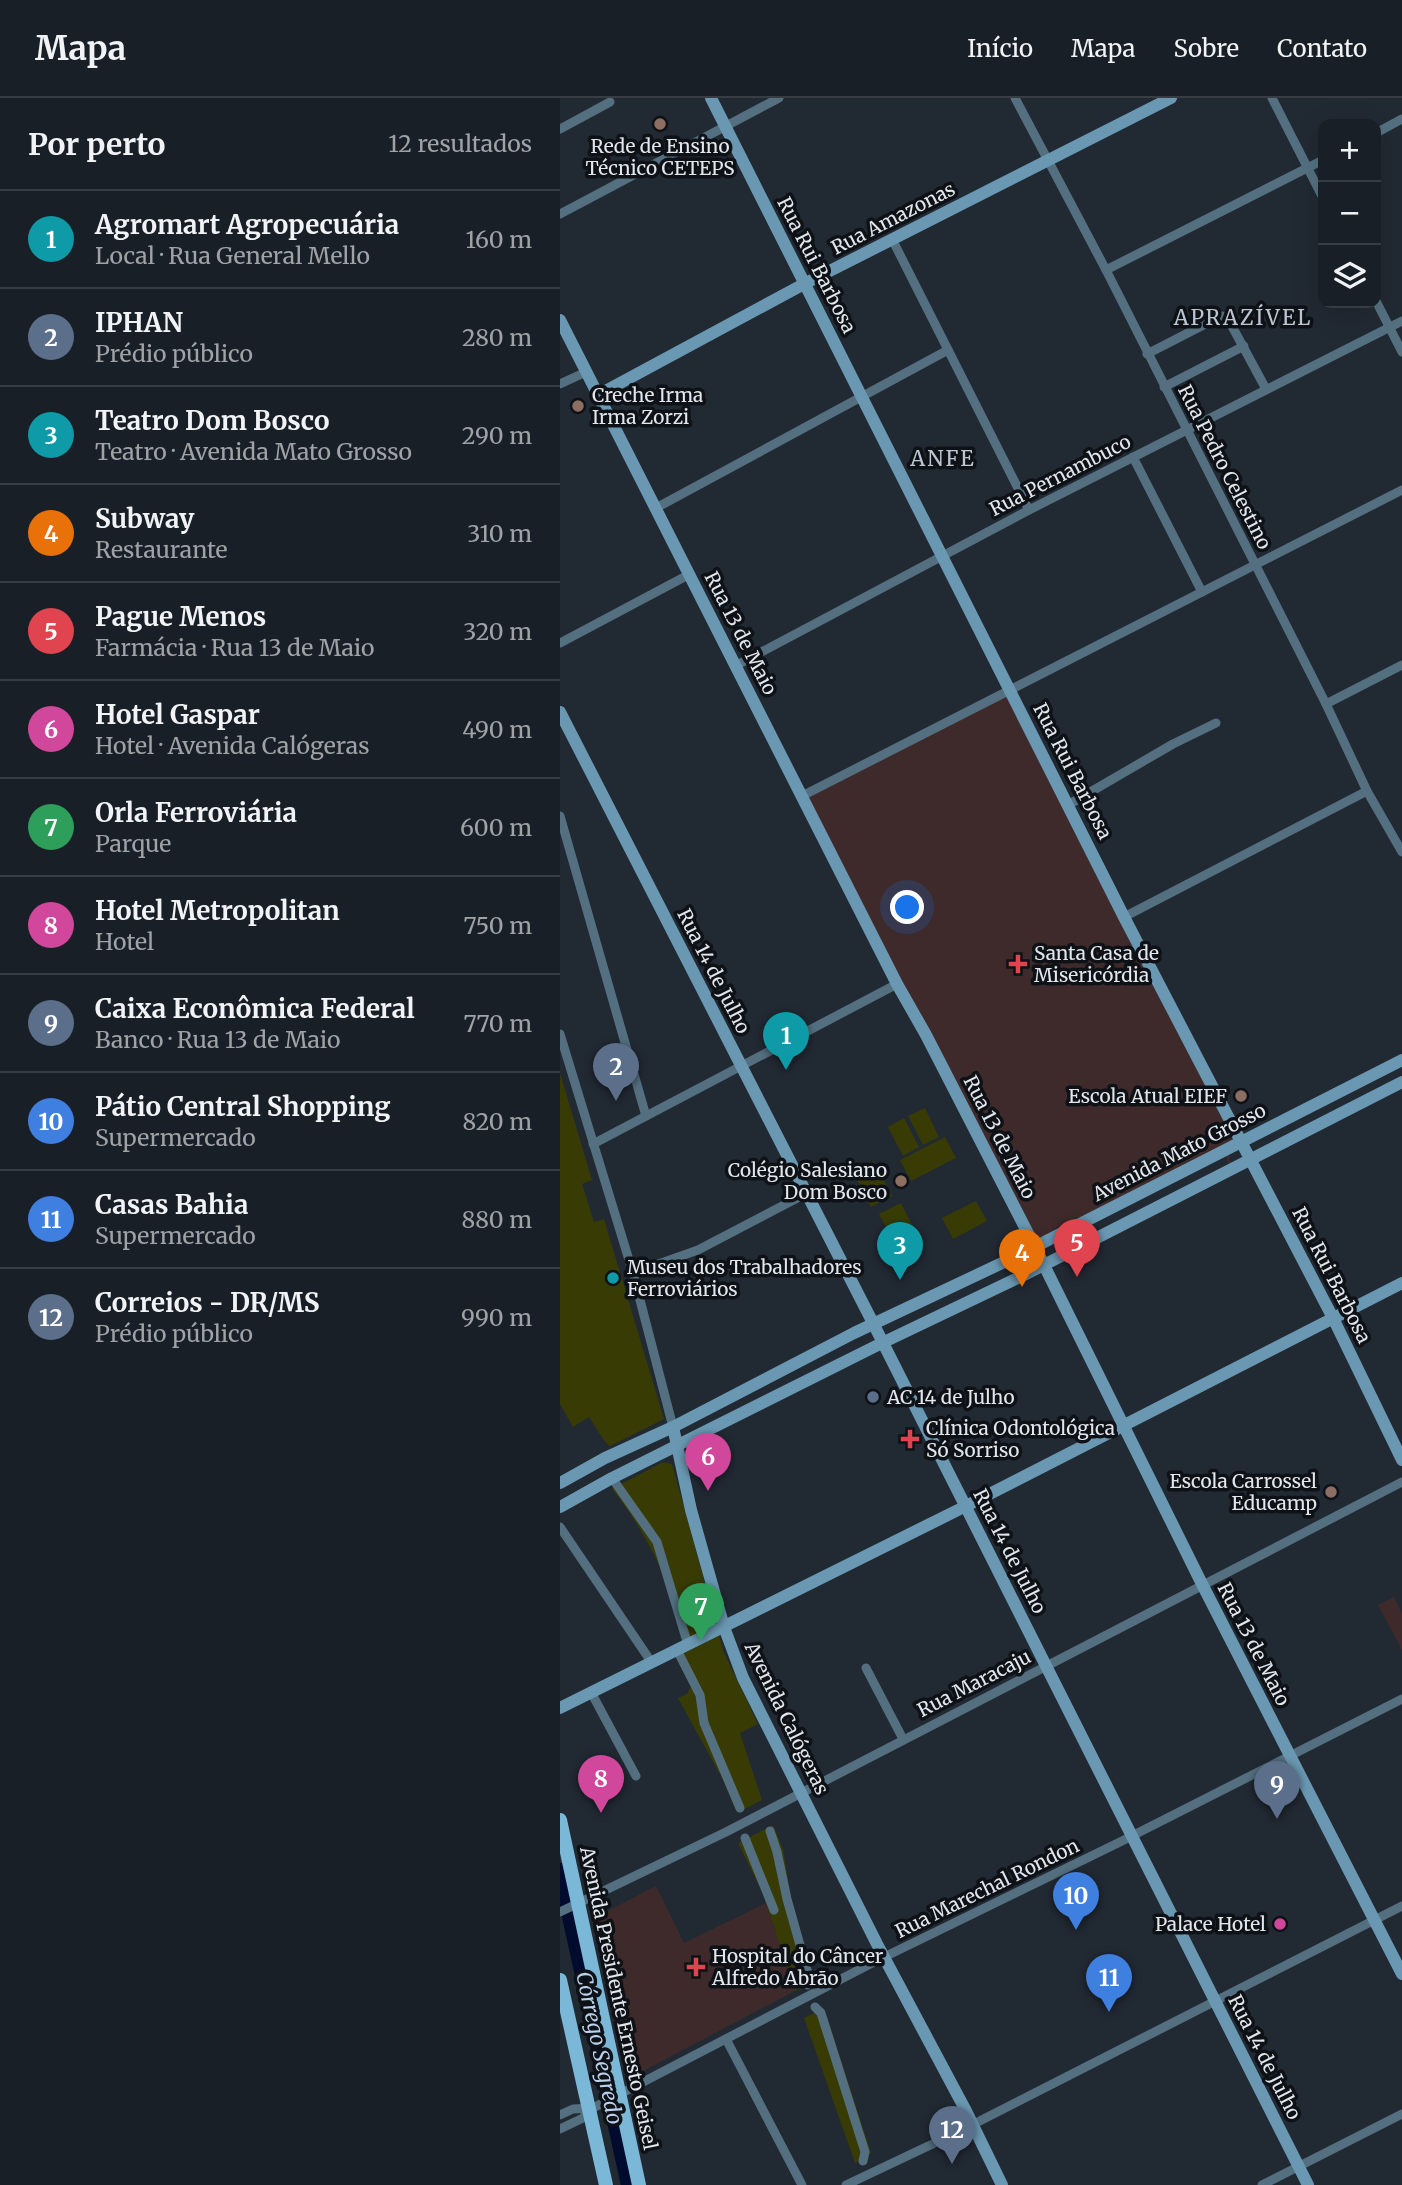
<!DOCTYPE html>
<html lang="pt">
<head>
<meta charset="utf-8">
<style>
	:root { --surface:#191f26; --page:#262c32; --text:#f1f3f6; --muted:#9fa2a7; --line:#373d43; --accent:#0b8043 }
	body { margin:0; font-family:Merriweather,serif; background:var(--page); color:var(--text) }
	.controls { position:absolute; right:21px; top:21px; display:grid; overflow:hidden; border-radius:14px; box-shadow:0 7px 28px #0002 }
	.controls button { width:63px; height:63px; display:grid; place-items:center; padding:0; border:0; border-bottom:2px solid var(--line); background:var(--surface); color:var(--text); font:35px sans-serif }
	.you { position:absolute; left:348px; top:810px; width:24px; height:24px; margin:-18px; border:5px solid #fff; border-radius:50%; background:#1a73e8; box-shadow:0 0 0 10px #1a73e833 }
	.badge { display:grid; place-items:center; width:46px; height:46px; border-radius:50%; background:var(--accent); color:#fff; font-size:23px; font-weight:700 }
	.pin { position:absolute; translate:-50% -58px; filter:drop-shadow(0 2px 4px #0008) }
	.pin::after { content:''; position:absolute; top:37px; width:24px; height:21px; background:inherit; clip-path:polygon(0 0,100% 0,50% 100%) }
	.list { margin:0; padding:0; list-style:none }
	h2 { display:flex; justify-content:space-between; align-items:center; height:91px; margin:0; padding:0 28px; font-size:30px }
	h2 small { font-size:23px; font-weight:400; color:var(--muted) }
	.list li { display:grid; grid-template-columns:46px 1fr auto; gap:21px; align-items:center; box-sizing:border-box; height:98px; padding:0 28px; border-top:2px solid var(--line) }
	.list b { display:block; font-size:26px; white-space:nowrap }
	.list p { margin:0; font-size:23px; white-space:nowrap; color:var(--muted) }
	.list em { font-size:23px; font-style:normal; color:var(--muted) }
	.icon { flex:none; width:38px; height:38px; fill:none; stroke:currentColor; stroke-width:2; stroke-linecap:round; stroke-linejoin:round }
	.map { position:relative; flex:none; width:842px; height:2087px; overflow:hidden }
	header { display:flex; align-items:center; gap:42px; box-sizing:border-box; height:98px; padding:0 35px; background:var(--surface); border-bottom:2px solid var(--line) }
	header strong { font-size:33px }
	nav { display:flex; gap:38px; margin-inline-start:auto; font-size:24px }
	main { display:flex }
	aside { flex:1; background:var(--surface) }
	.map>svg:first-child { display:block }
	.medical { fill:#3e2a2b }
	.green { fill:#383c04 }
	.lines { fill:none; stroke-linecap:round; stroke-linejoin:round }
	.river { stroke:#000b2d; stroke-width:16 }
	.street { stroke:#547080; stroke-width:9 }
	.secondary { stroke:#6a98b2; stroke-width:12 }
	.primary { stroke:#7bb8d8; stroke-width:14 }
	.education-dot { fill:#8d6e63; stroke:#0e1216; stroke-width:2.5 }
	.health-dot { fill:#e0444e; stroke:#0e1216; stroke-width:2.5 }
	.culture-dot { fill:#0f9aa8; stroke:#0e1216; stroke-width:2.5 }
	.service-dot { fill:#5c6f8a; stroke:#0e1216; stroke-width:2.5 }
	.hotel-dot { fill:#d1479c; stroke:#0e1216; stroke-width:2.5 }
	.labels { text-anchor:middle; stroke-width:7; stroke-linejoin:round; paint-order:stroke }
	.poi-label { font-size:19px; fill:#e1e7ed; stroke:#0e1216; text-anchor:start }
	.street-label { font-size:19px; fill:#e1e7ed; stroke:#0e1216 }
	.neighbourhood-label { font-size:21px; letter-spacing:2px; fill:#bbc6d2; stroke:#0e1216 }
	.water-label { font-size:21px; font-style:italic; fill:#bbd1ef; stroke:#0e1216 }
</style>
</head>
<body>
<header>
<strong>Mapa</strong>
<nav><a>Início</a><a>Mapa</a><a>Sobre</a><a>Contato</a></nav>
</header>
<main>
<aside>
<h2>Por perto<small>12 resultados</small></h2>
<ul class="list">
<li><span class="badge" style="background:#0f9aa8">1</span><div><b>Agromart Agropecuária</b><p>Local · Rua General Mello</p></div><em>160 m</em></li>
<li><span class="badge" style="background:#5c6f8a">2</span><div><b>IPHAN</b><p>Prédio público</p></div><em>280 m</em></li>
<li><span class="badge" style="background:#0f9aa8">3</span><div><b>Teatro Dom Bosco</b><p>Teatro · Avenida Mato Grosso</p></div><em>290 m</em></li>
<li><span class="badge" style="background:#e8710a">4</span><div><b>Subway</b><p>Restaurante</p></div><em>310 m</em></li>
<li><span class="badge" style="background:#e0444e">5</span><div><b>Pague Menos</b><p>Farmácia · Rua 13 de Maio</p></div><em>320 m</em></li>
<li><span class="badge" style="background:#d1479c">6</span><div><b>Hotel Gaspar</b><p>Hotel · Avenida Calógeras</p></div><em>490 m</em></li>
<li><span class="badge" style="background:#2e9e5b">7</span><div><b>Orla Ferroviária</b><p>Parque</p></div><em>600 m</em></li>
<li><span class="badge" style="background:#d1479c">8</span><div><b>Hotel Metropolitan</b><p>Hotel</p></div><em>750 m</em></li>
<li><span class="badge" style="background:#5c6f8a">9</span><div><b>Caixa Econômica Federal</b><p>Banco · Rua 13 de Maio</p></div><em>770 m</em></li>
<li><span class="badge" style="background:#3f7fe0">10</span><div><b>Pátio Central Shopping</b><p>Supermercado</p></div><em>820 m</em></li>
<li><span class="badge" style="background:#3f7fe0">11</span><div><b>Casas Bahia</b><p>Supermercado</p></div><em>880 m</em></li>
<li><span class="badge" style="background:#5c6f8a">12</span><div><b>Correios - DR/MS</b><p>Prédio público</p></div><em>990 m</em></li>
</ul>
</aside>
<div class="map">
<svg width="842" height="2087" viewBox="0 0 842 2087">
	<rect width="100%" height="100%" fill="#212933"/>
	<g class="medical">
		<polygon points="450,592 683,1043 667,1051 674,1075 663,1054 475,1149 242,698"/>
		<polygon points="834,1499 842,1516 842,1552 818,1507"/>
		<polygon points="96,1788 124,1845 206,1805 235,1893 68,1981 34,1820"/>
	</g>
	<g class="green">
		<polygon points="0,975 32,1082 22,1086 34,1124 44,1121 104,1321 50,1348 45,1344 29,1319 13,1329 0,1306"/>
		<polygon points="365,1010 379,1039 363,1047 348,1018"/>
		<polygon points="344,1020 359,1049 343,1058 328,1029"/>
		<polygon points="385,1039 396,1060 351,1083 340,1062"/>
		<polygon points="314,1063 332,1098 311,1109 293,1074"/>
		<polygon points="416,1103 427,1123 393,1141 382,1120"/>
		<polygon points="341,1105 358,1139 337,1150 319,1116"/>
		<path d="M103,1364L112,1366L164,1555L198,1626L180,1635L202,1702L177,1715L163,1682L118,1600L127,1596L132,1586C129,1580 124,1573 122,1567C120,1554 125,1541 122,1529C110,1482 82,1428 52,1391Z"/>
		<polygon points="213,1727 223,1751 232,1807 254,1882 235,1893 203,1796 178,1745"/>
		<polygon points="264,1910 311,2055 295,2065 244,1920"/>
	</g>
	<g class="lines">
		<polyline class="river" points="0,1773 69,2087"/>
		<g class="street">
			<polyline points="455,0 546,172 766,606 807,693 842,754"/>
			<polyline points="712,0 763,100"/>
			<polyline points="0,31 50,4"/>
			<polyline points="816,35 842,21"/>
			<polyline points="0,116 219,0"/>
			<polyline points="333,143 469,412"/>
			<polyline points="546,172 763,62"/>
			<polyline points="816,203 842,254"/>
			<polyline points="587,256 661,218 667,219 706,291"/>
			<polyline points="0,286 26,274"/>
			<polyline points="604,289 684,248"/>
			<polyline points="573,359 642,494"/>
			<polyline points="96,410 388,252"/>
			<polyline points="0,545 130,476"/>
			<polyline points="177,567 469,412 842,223"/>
			<polyline points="766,606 842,567"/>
			<polyline points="242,698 842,392"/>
			<polyline points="508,707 613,646 656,625"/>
			<polyline points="0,718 86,1018"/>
			<polyline points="564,819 807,693"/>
			<polyline points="0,936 73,1175 113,1329"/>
			<polyline points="33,1046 337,886"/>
			<polyline points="73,1175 138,1152 247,1095"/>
			<polyline points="52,1380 97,1444 128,1547"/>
			<polyline points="0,1429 92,1565"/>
			<polyline points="117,1552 140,1597 144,1625 180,1710"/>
			<polyline points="306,1570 343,1641"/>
			<polyline points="31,1594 76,1678"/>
			<polyline points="210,1733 217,1754 227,1801 249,1879 248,1887"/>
			<polyline points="185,1740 214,1812"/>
			<polyline points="0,1814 166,1734 842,1384"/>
			<polyline points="255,1909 261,1915 305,2054 303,2063"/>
			<polyline points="166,1941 242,2087"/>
			<polyline points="0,2017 13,2011 33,2010 312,1865 560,1744 842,1601"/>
			<polyline points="0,2031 23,2020 29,2012"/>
			<polyline points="286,2087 402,2032 842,1808"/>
			<polyline points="702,2087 842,2016"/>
		</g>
		<g class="secondary">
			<polyline points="151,0 564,819 773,1220 842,1362"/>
			<polyline points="0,222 337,886 366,937 475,1149 642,1486 842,1876"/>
			<polyline points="38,297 244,186 611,0"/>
			<polyline points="0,614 313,1225 748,2087"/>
			<polyline points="113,1329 131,1412 164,1529 183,1580 317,1846 405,2011 442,2087"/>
			<polyline points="0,1385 45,1360 113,1329 294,1235 457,1158 842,962"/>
			<polyline points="0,1409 52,1380 322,1245 468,1175 842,984"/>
			<polyline points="0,1610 406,1408 842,1185"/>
		</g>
		<g class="primary">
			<polyline points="0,1722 79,2087"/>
			<polyline points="0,1882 46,2087"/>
		</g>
	</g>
	<g class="education-dot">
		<circle cx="100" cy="26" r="7"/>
		<circle cx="18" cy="308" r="7"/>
		<circle cx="681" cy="998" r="7"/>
		<circle cx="341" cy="1083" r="7"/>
		<circle cx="771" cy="1394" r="7"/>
	</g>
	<g class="health-dot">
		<path d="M454.5 855.5h7v7h7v7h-7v7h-7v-7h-7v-7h7z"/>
		<path d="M346.5 1330.5h7v7h7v7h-7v7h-7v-7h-7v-7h7z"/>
		<path d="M132.5 1858.5h7v7h7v7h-7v7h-7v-7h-7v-7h7z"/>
	</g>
	<circle class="culture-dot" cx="53" cy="1180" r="7"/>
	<circle class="service-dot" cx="313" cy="1299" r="7"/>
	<circle class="hotel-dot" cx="720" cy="1826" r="7"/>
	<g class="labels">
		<g class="poi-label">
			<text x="100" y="55" text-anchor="middle">Rede de Ensino<tspan x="100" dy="22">Técnico CETEPS</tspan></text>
			<text x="32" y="304">Creche Irma<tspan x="32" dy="22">Irma Zorzi</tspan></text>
			<text x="474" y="862">Santa Casa de<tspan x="474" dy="22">Misericórdia</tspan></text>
			<text x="667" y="1005" text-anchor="end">Escola Atual EIEF</text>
			<text x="327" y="1079" text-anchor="end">Colégio Salesiano<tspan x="327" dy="22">Dom Bosco</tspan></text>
			<text x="67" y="1176">Museu dos Trabalhadores<tspan x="67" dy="22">Ferroviários</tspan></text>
			<text x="327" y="1306">AC 14 de Julho</text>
			<text x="366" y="1337">Clínica Odontológica<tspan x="366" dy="22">Só Sorriso</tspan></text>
			<text x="757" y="1390" text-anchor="end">Escola Carrossel<tspan x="757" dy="22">Educamp</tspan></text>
			<text x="706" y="1833" text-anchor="end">Palace Hotel</text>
			<text x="152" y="1865">Hospital do Câncer<tspan x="152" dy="22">Alfredo Abrão</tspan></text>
		</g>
		<g class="street-label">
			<text transform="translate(333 120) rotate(-27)" y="7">Rua Amazonas</text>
			<text transform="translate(257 167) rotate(63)" y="7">Rua Rui Barbosa</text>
			<text transform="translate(665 369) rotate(63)" y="7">Rua Pedro Celestino</text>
			<text transform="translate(500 377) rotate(-27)" y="7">Rua Pernambuco</text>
			<text transform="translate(181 535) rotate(63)" y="7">Rua 13 de Maio</text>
			<text transform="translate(513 673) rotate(63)" y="7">Rua Rui Barbosa</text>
			<text transform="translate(154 873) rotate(63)" y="7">Rua 14 de Julho</text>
			<text transform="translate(440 1039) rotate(63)" y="7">Rua 13 de Maio</text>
			<text transform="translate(619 1054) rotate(-27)" y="7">Avenida Mato Grosso</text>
			<text transform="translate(772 1177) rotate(63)" y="7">Rua Rui Barbosa</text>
			<text transform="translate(450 1453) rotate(63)" y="7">Rua 14 de Julho</text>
			<text transform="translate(694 1546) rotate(63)" y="7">Rua 13 de Maio</text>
			<text transform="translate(414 1585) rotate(-27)" y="7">Rua Maracaju</text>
			<text transform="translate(227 1620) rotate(64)" y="7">Avenida Calógeras</text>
			<text transform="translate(427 1790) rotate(-26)" y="7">Rua Marechal Rondon</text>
			<text transform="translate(59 1900) rotate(78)" y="7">Avenida Presidente Ernesto Geisel</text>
			<text transform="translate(705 1959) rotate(63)" y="7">Rua 14 de Julho</text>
		</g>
		<g class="neighbourhood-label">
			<text x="683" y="227">APRAZÍVEL</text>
			<text x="383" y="368">ANFE</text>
		</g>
		<g class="water-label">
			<text transform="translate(39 1950) rotate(78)" y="7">Córrego Segredo</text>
		</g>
	</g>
</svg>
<div class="controls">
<button>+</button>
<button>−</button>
<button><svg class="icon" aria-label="layers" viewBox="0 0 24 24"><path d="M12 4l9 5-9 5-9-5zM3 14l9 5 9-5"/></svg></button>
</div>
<div class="you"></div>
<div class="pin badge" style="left:226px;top:972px;background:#0f9aa8">1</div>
<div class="pin badge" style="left:56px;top:1003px;background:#5c6f8a">2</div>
<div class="pin badge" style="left:340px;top:1182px;background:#0f9aa8">3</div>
<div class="pin badge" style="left:462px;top:1189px;background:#e8710a">4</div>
<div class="pin badge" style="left:517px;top:1179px;background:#e0444e">5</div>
<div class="pin badge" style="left:148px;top:1393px;background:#d1479c">6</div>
<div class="pin badge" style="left:141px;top:1543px;background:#2e9e5b">7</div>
<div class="pin badge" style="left:41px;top:1715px;background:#d1479c">8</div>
<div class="pin badge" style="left:717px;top:1721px;background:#5c6f8a">9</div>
<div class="pin badge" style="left:516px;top:1832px;background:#3f7fe0">10</div>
<div class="pin badge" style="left:549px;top:1914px;background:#3f7fe0">11</div>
<div class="pin badge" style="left:392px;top:2066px;background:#5c6f8a">12</div>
</div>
</main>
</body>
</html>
